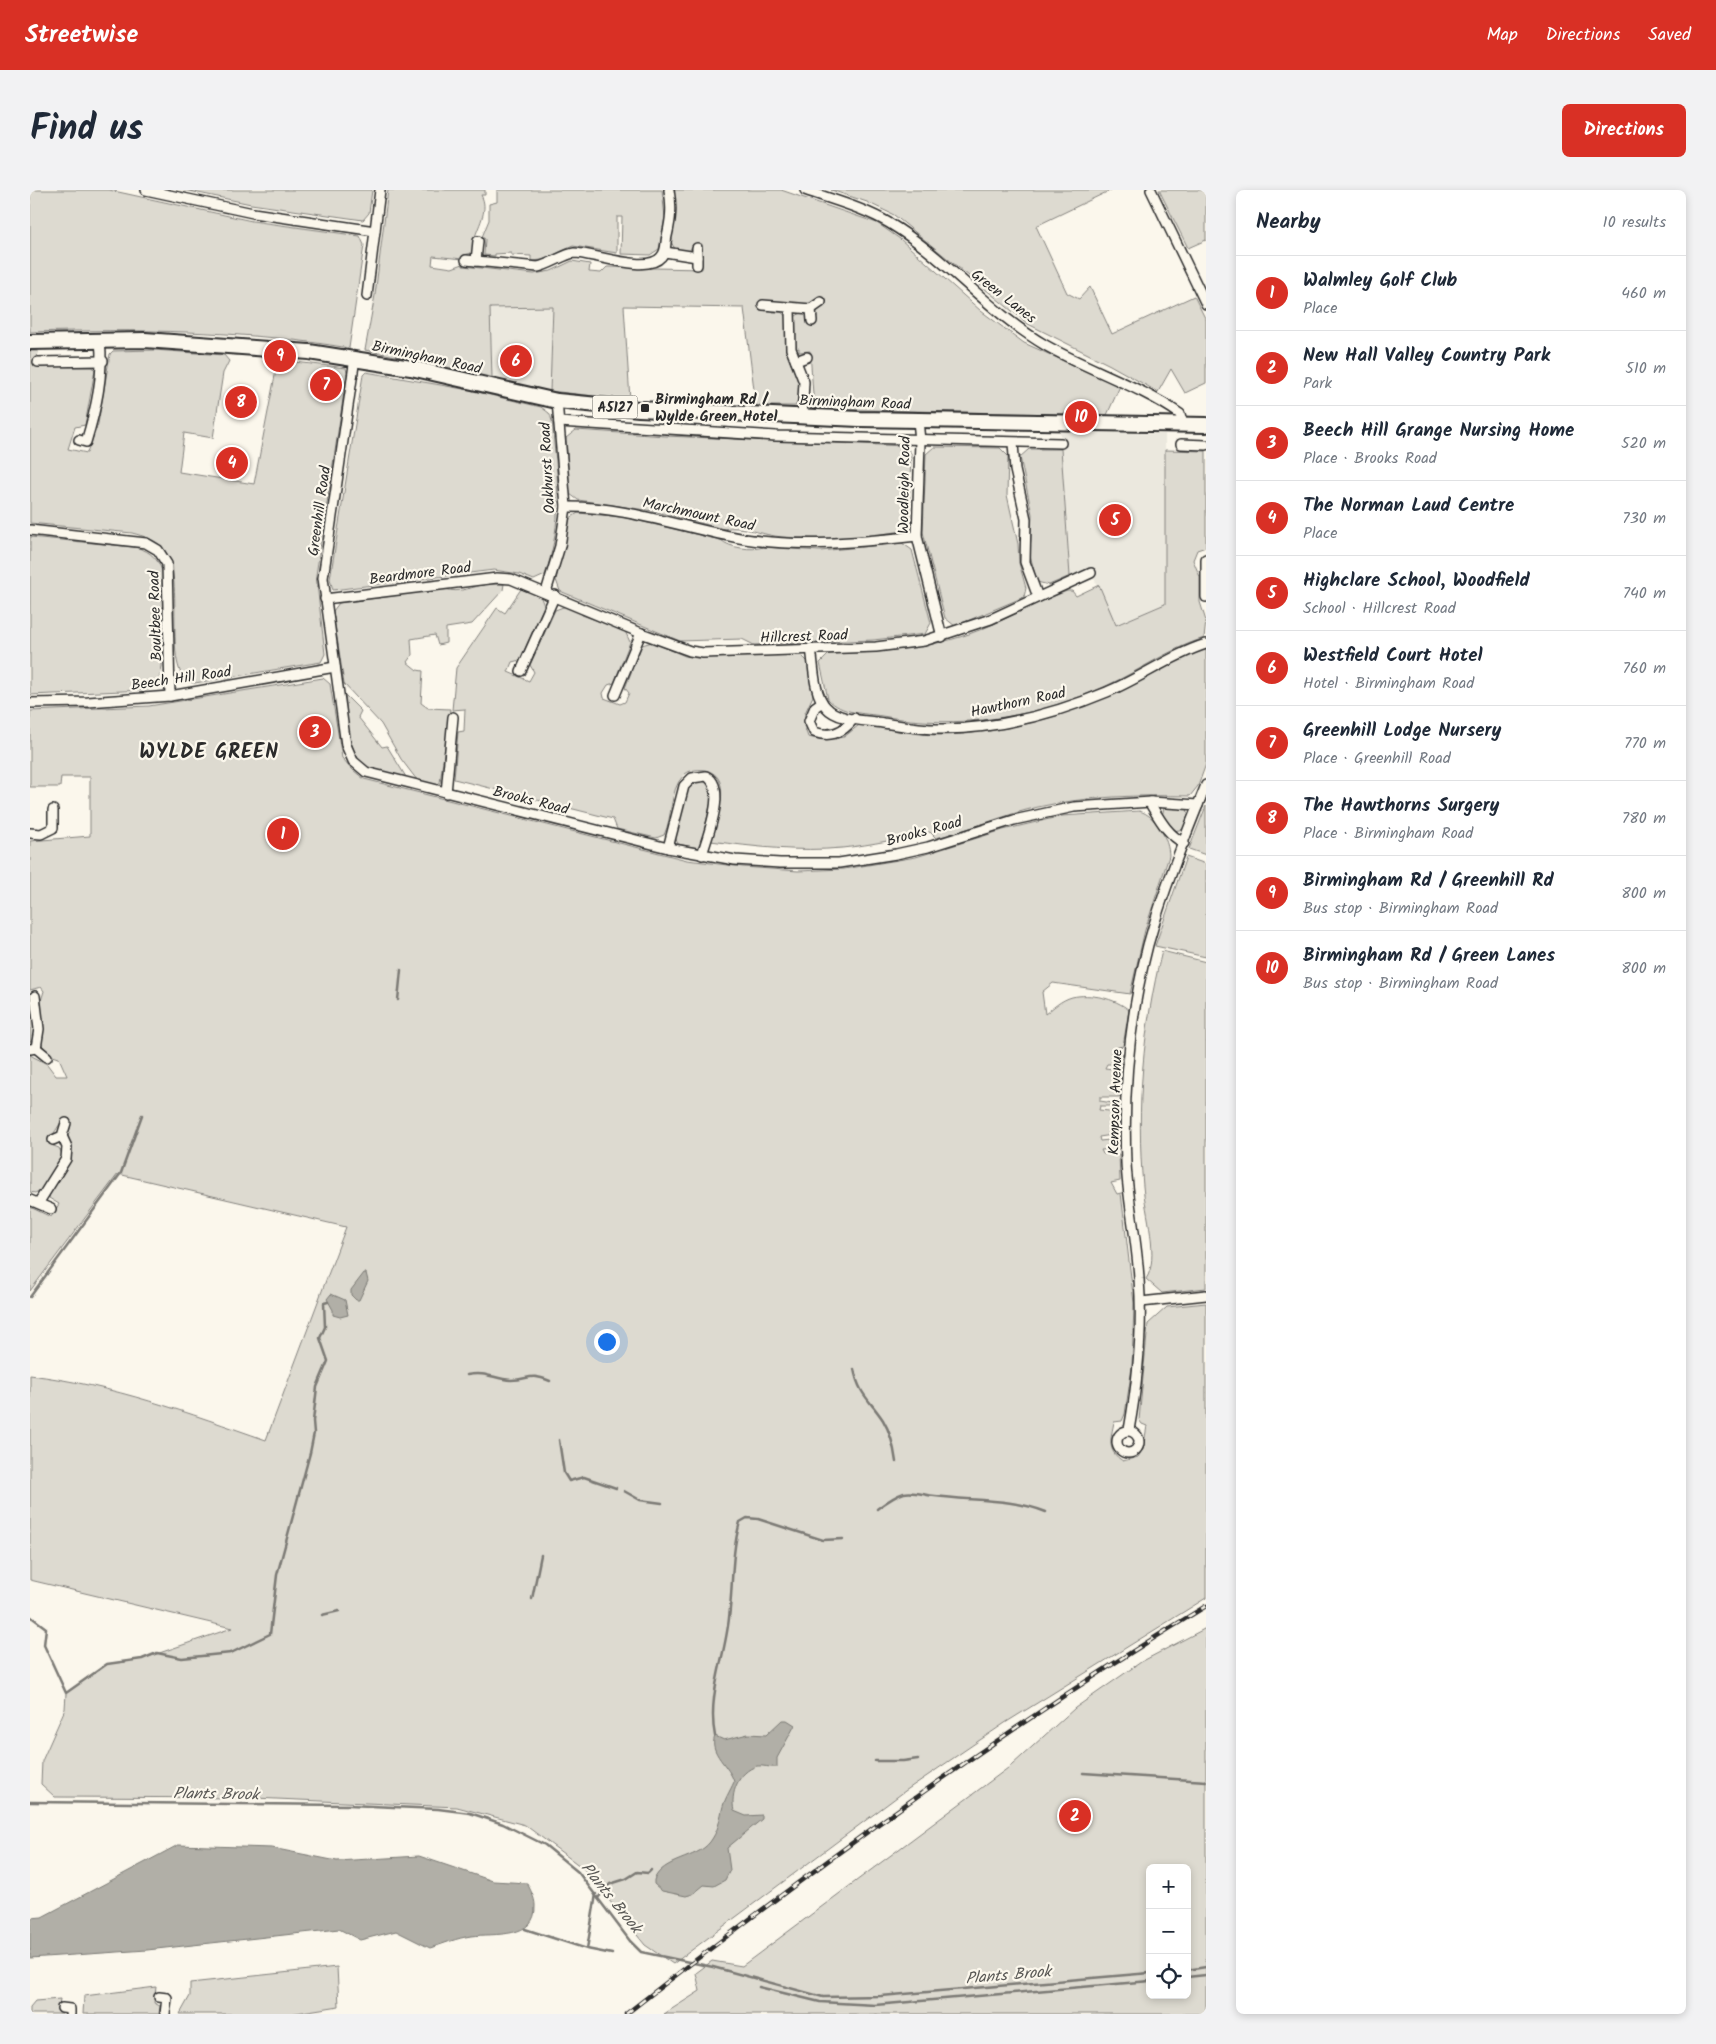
<!DOCTYPE html>
<html lang="en">
<head>
<meta charset="utf-8">
<style>
	:root { --surface:#fff; --page:#f2f2f3; --text:#1f2937; --muted:#747a83; --line:#e0e1e3; --accent:#d93025 }
	body { margin:0; font-family:Kalam,sans-serif; background:var(--page); color:var(--text) }
	.controls { position:absolute; right:15px; bottom:15px; display:grid; overflow:hidden; border-radius:8px; box-shadow:0 2px 8px #0003 }
	.controls button { width:45px; height:45px; display:grid; place-items:center; padding:0; border:0; border-bottom:1px solid var(--line); background:var(--surface); color:var(--text); font:25px sans-serif }
	.you { position:absolute; left:576px; top:1151px; width:18px; height:18px; margin:-12px; border:4px solid #fff; border-radius:50%; background:#1a73e8; box-shadow:0 0 0 8px #1a73e833 }
	.badge { display:grid; place-items:center; width:32px; height:32px; border-radius:50%; background:var(--accent); color:#fff; font-size:16px; font-weight:700 }
	.pin { position:absolute; translate:-50% -50%; border:2px solid #fff; box-shadow:0 1px 5px #0006 }
	.list { margin:0; padding:0; list-style:none }
	h2 { display:flex; justify-content:space-between; align-items:center; height:65px; margin:0; padding:0 20px; font-size:21px }
	h2 small { font-size:16px; font-weight:400; color:var(--muted) }
	.list li { display:grid; grid-template-columns:32px 1fr auto; gap:15px; align-items:center; box-sizing:border-box; height:75px; padding:0 20px; border-top:1px solid var(--line) }
	.list b { display:block; font-size:19px; white-space:nowrap }
	.list p { margin:0; font-size:16px; white-space:nowrap; color:var(--muted) }
	.list em { font-size:16px; font-style:normal; color:var(--muted) }
	.icon { flex:none; width:28px; height:28px; fill:none; stroke:currentColor; stroke-width:2; stroke-linecap:round; stroke-linejoin:round }
	.map { position:relative; flex:none; width:1176px; height:1824px; overflow:hidden; border-radius:8px }
	header { display:flex; align-items:center; gap:30px; box-sizing:border-box; height:70px; padding:0 25px; background:var(--accent); color:#fff }
	header strong { font-size:24px }
	nav { display:flex; gap:28px; margin-inline-start:auto; font-size:18px }
	.intro { display:flex; align-items:center; justify-content:space-between; box-sizing:border-box; height:120px; padding:0 30px }
	h1 { margin:0; font-size:35px }
	.button { padding:12px 22px; border-radius:8px; background:var(--accent); color:#fff; font-size:18px; font-weight:700 }
	main { display:flex; gap:30px; padding:0 30px }
	aside { flex:1; background:var(--surface); border-radius:8px; box-shadow:0 2px 8px #0003 }
	.map>svg:first-child { display:block }
	.built { fill:#ebe8de }
	.green { fill:#dddad0; stroke:#84827e; fill-rule:evenodd }
	.water { fill:#b1afa7; stroke:#7b7a75 }
	.lines { fill:none; stroke-linecap:round; stroke-linejoin:round }
	.stream { stroke:#7b7a75; stroke-width:2.5 }
	.minor-casing { stroke:#2b2b2b; stroke-width:12 }
	.primary-casing { stroke:#2b2b2b; stroke-width:18 }
	.minor { stroke:#fbf7ec; stroke-width:9 }
	.primary { stroke:#fbf7ec; stroke-width:14 }
	.rail-casing { stroke:#2b2b2b; stroke-width:4.5 }
	.rail { stroke:#fbf7ec; stroke-width:2.5; stroke-dasharray:8; stroke-linecap:butt }
	.poi-dot { fill:#2b2b2b; stroke:#fbf7ec; stroke-width:2 }
	.labels { text-anchor:middle; stroke-width:4.5; stroke-linejoin:round; paint-order:stroke }
	.shield { fill:#fbf7ec; stroke:#696865; stroke-width:1 }
	.shield-label { font-size:14px; font-weight:bold; fill:#2b2b2b }
	.street-label { font-size:15px; fill:#2b2b2b; stroke:#fbf7ec }
	.poi-label { font-size:15px; font-weight:bold; fill:#2b2b2b; stroke:#fbf7ec; text-anchor:start }
	.water-label { font-size:16px; font-style:italic; fill:#5a5956; stroke:#fbf7ec }
	.district-label { font-size:20px; font-weight:bold; letter-spacing:1px; fill:#2b2b2b; stroke:#fbf7ec }
</style>
</head>
<body>
<header>
<strong>Streetwise</strong>
<nav><a>Map</a><a>Directions</a><a>Saved</a></nav>
</header>
<div class="intro"><h1>Find us</h1><a class="button">Directions</a></div>
<main>
<div class="map">
<svg width="1176" height="1824" viewBox="0 0 1176 1824">
	<rect width="100%" height="100%" fill="#fbf7ec"/>
	<filter id="ink" filterUnits="userSpaceOnUse"><feTurbulence type="fractalNoise" baseFrequency=".02" numOctaves="2"/><feDisplacementMap in="SourceGraphic" scale="10" xChannelSelector="R" yChannelSelector="G"/><feConvolveMatrix kernelMatrix="1 2 1 2 8 2 1 2 1" color-interpolation-filters="sRGB"/></filter>
	<g filter="url(#ink)">
		<g class="built">
			<polygon points="523,117 520,201 462,189 460,118"/>
			<polygon points="1030,241 1135,244 1135,414 1086,435 1059,378 1040,386"/>
		</g>
		<g class="green">
			<path d="M0,0H79L222,31L330,46L334,55L319,158C214,140 106,139 0,142Z"/>
			<polygon points="154,0 342,0 339,23 333,30 221,14"/>
			<path d="M358,0H455V5H451C459,19 449,34 445,47C443,53 444,58 442,63L434,65L433,69L403,66L402,75L422,78L433,74V76L504,84L521,81L542,71L560,74L559,82L571,83L577,77L672,79V54H663L659,62L645,59L641,52L645,23L643,0H751L847,33L870,49L951,121L994,153L1090,196L1077,225L784,219L780,161L769,162V158L765,159L764,127L773,122L739,111L743,122H751L757,127C757,138 755,152 757,163C761,179 778,201 765,216H726L714,118L594,116L600,210L520,201L523,117L460,118L462,189L386,170L335,160L345,105Z"/>
			<polygon points="467,0 632,0 635,27 629,59 620,65 591,64 592,27 587,27 587,63 543,56 512,70 501,71 501,66 481,65 481,63 465,64 465,66 454,65 455,49 452,47 459,30 459,14 467,12"/>
			<polygon points="801,0 1081,0 1006,36 1037,103 1049,109 1060,97 1082,144 1164,106 1176,130 1176,193 1155,203 1141,179 1128,202 1080,175 998,134 864,25 837,12"/>
			<polygon points="1129,0 1176,0 1176,50 1158,58"/>
			<path d="M124,160L194,165L199,171L193,183L183,248L154,243L149,282L224,294L248,170L316,178L317,183L286,385L295,464L291,472L165,493C128,491 159,387 133,358C125,349 113,346 102,343L0,333V161H8L6,176L63,177L65,180L55,235L45,237L38,259L57,263L68,234L80,164L83,161Z"/>
			<path d="M336,182L439,200L511,217L519,223C524,232 523,244 524,254C530,299 530,342 515,385L504,390L489,384L464,380L303,400L300,389L333,185Z"/>
			<path d="M546,240L635,246L875,256L881,263L879,332L872,341C833,348 793,350 753,347C733,346 712,334 693,339L623,321L548,310L540,304L536,248Z"/>
			<polygon points="904,257 970,258 978,266 977,305 988,354 989,373 996,398 994,407 925,436 915,428 893,342 896,264"/>
			<polygon points="999,259 1031,259 1040,386 1019,395 1007,392 1000,365 1002,324 990,267"/>
			<path d="M1135,260L1176,261V357L1167,360L1163,370L1170,387V412L1176,431L1174,448C1139,459 1111,480 1078,495C1007,528 928,540 852,526C833,523 812,524 798,509L790,473L799,464C847,462 893,460 939,444C973,432 1003,413 1037,401H1042L1046,406L1069,395L1086,435L1135,414Z"/>
			<path d="M548,323L592,327L691,350C699,358 723,361 733,357L790,361L872,353L882,360L901,433L895,444L843,450L724,455L712,449L650,451L530,401L526,390L540,328Z"/>
			<path d="M0,347L104,357C116,359 126,366 131,378C138,395 131,454 132,476C130,487 128,498 116,500L0,505Z"/>
			<path d="M457,394H474L473,400L442,434L416,438V453L408,455L405,445L381,449L382,465L377,472L387,480L393,481L391,513L398,518L420,519L410,593L407,595L387,590L371,569L351,534L314,494L303,421L309,413L415,399C430,404 443,396 457,394Z"/>
			<path d="M491,399L510,405L514,416L490,470L482,472L478,482L499,491L504,482L500,475L525,420L536,416L549,421L552,425L595,441L600,452L584,493L578,495L573,503L574,508L590,514L595,512L599,503L595,498L612,455L622,452L655,466L667,468L770,464L778,472L783,506L775,523L774,536L778,547L788,549L814,547L829,535C855,537 882,545 908,545C963,545 1023,530 1073,508C1108,493 1140,471 1176,459V574L1168,596L1160,606C1109,605 1057,606 1008,617C973,625 940,640 906,648L900,642C871,648 842,655 812,658C769,662 724,657 681,651C685,632 706,586 675,580C667,579 658,580 653,586C639,601 643,627 634,645L626,648L587,639L583,629L424,589L428,542L434,541L435,519L422,520L426,478L467,418L475,423Z"/>
			<path d="M293,488L300,494L312,568L323,580L334,589L657,670L713,677L768,681L814,679L886,667L973,640L1032,626L1109,621C1126,625 1139,650 1139,666L1115,740L1100,804L1023,793L1012,802L1015,824C1023,818 1031,810 1042,807C1060,803 1085,808 1099,820L1093,856L1084,858L1081,864L1093,863L1091,874H1077L1075,878L1091,880L1089,907H1070V911L1089,914V916H1070L1069,920L1089,922V944L1069,947L1070,951L1089,949V959L1071,960L1073,964H1089L1090,991L1081,993L1087,1004L1091,1003L1104,1113L1102,1177L1095,1224L1092,1231L1084,1232C1081,1248 1076,1261 1093,1271L1108,1267L1113,1259L1117,1236L1112,1234L1109,1230L1118,1134L1137,1117L1176,1113V1408L975,1533L875,1601L643,1774L615,1755L554,1679L495,1635L427,1617L224,1608L25,1607L11,1594L12,1571L35,1519L36,1503L77,1474L112,1469L202,1438L0,1390V1185C82,1195 159,1223 236,1250L316,1037L88,984L0,1101V1017L21,1027L29,1014L19,1008C20,992 38,981 40,965C41,957 38,952 36,945L40,939V933L32,931L20,949L21,955L29,958L33,966L12,999L5,1003L0,1002V865L17,874L26,886H37L29,868L23,866L12,855L10,814L14,801L11,797L0,800V651L60,646V587H31L30,597H0V521L119,516Z"/>
			<path d="M315,505L331,521L328,527L352,557L357,556L376,587C363,584 349,583 338,577C316,565 318,527 315,505Z"/>
			<polygon points="671,589 678,592 683,603 672,650 667,658 648,654 645,647 656,600 660,592"/>
			<polygon points="1176,616 1176,665 1159,659"/>
			<polygon points="1137,617 1157,619 1159,626 1154,639 1144,641 1132,626 1134,618"/>
			<polygon points="1156,667 1176,674 1176,767 1125,756"/>
			<path d="M1132,761L1176,772V1098L1132,1103L1116,1089C1130,1069 1115,1021 1113,996C1106,919 1113,837 1132,761Z"/>
			<polygon points="0,814 3,817 5,846 0,852"/>
			<path d="M1176,1438V1824H634L670,1801L666,1783L682,1771L712,1776L982,1575L1045,1518L1111,1472ZM1120,1678H1157V1805H1120Z"/>
			<polygon points="307,1777 309,1816 260,1824 150,1824 160,1806 160,1793"/>
			<polygon points="126,1797 124,1813 130,1816 129,1824 53,1824 54,1806"/>
			<polygon points="30,1809 28,1822 32,1824 0,1824 0,1817 5,1811"/>
		</g>
		<g class="water">
			<polygon points="334,1083 336,1083 338,1091 329,1110 326,1110 321,1105 321,1100"/>
			<polygon points="301,1104 315,1110 318,1125 310,1127 303,1125 303,1120 297,1109"/>
			<path d="M752,1530H757L765,1535L747,1568V1577C740,1578 733,1575 727,1576C708,1582 700,1603 704,1621L716,1626L732,1625V1629L697,1658L700,1680L695,1690L684,1696L674,1695L663,1704L656,1706L632,1701L624,1694V1690C633,1668 666,1670 680,1652C688,1641 689,1633 692,1620C694,1610 700,1601 704,1592C700,1576 678,1563 685,1546L694,1550L718,1544L736,1545Z"/>
			<path d="M148,1655L242,1658L307,1671L389,1666L463,1691L497,1693C500,1699 505,1708 505,1715C507,1750 464,1743 441,1746C427,1748 413,1754 400,1758L366,1741L330,1750L309,1739L117,1760L0,1768V1728L12,1727Z"/>
		</g>
		<g class="lines">
			<g class="stream">
				<polyline points="368,810 371,780"/>
				<polyline points="0,1107 91,983 112,925"/>
				<path d="M824,1179C829,1205 840,1210 853,1230C861,1243 864,1257 866,1272"/>
				<path d="M437,1185C456,1181 464,1189 481,1190C500,1190 498,1182 520,1191"/>
				<polyline points="529,1250 534,1283 539,1291 554,1287 586,1298"/>
				<polyline points="594,1301 610,1310 632,1313"/>
				<path d="M847,1319C855,1313 864,1306 874,1303C884,1301 894,1305 905,1306C941,1311 982,1308 1016,1322"/>
				<polyline points="502,1409 511,1365"/>
				<polyline points="292,1425 309,1421"/>
				<polyline points="0,1426 16,1438 14,1455 36,1503 77,1474 112,1469 127,1463 152,1468 201,1463 240,1444 247,1385 280,1263 284,1243 283,1231 287,1197 298,1171 290,1148 295,1137 294,1113 298,1112"/>
				<path d="M685,1546C677,1506 695,1468 699,1428C703,1396 701,1364 710,1332L717,1328L728,1329L793,1350L813,1349"/>
				<polyline points="845,1571 873,1571 888,1569"/>
				<polyline points="1053,1583 1176,1591"/>
				<polyline points="0,1612 319,1615 408,1619 440,1623 473,1634 515,1655 548,1682 600,1751 611,1762 683,1777 793,1807 851,1806 1120,1783"/>
				<polyline points="568,1708 580,1694 596,1689 607,1682 618,1683 621,1680"/>
				<polyline points="495,1739 557,1759 582,1764"/>
				<polyline points="557,1759 566,1704"/>
				<polyline points="1157,1780 1176,1777"/>
				<polyline points="1157,1787 1176,1785"/>
				<polyline points="729,1797 790,1812 845,1815 1120,1791"/>
			</g>
			<g class="minor-casing">
				<g id="minor">
					<polyline points="116,0 223,23 345,41"/>
					<path d="M775,0C803,10 834,18 859,33C916,67 957,121 1015,155C1059,180 1108,195 1150,224L1153,235"/>
					<polyline points="1121,0 1176,114"/>
					<polyline points="667,58 667,75"/>
					<polyline points="635,62 667,67"/>
					<path d="M436,70L508,77C519,75 535,64 544,63C563,63 617,84 631,67C637,61 635,54 637,46C641,29 642,17 639,0"/>
					<polyline points="446,71 448,51"/>
					<polyline points="337,106 350,0"/>
					<polyline points="733,115 781,119 791,112"/>
					<polyline points="760,119 761,159 774,192 772,227"/>
					<polyline points="781,119 782,131"/>
					<polyline points="325,168 293,388 316,555 323,571 336,582 638,658 705,670 750,673 809,673 866,664 898,657 984,630 1044,617 1121,612 1168,615"/>
					<polyline points="766,171 777,167"/>
					<polyline points="8,172 73,171"/>
					<polyline points="888,230 890,251 887,346 912,447"/>
					<polyline points="529,232 746,246 1031,253"/>
					<path d="M49,250L56,252C66,219 74,185 70,150"/>
					<polyline points="983,253 985,280 996,329 995,372 1008,407"/>
					<polyline points="1151,254 1176,255"/>
					<path d="M536,317C597,316 655,339 715,349C773,358 829,352 887,346"/>
					<polyline points="0,340 116,353 128,360 137,374 140,506"/>
					<polyline points="1176,369 1176,407"/>
					<polyline points="516,402 530,356 536,317 527,211"/>
					<polyline points="295,409 467,388 481,389 611,443 660,461 673,463 846,457 894,451 961,429 1061,383"/>
					<path d="M781,458C784,476 783,503 796,517C808,531 836,530 853,533C873,536 894,540 914,539C969,538 1027,523 1077,502C1111,488 1141,465 1176,454"/>
					<polyline points="491,481 525,405"/>
					<polyline points="585,505 611,443"/>
					<path d="M792,512L785,517L779,531L784,542C801,548 814,542 824,528"/>
					<polyline points="0,513 58,512 140,506 305,477"/>
					<polyline points="416,603 423,527"/>
					<path d="M1121,612V615C1130,630 1138,645 1154,653"/>
					<polyline points="0,643 11,644 23,638 23,620"/>
					<path d="M638,658L654,596L662,588L676,586C698,597 677,646 672,665"/>
					<polyline points="6,858 17,867"/>
					<polyline points="0,859 6,858 9,839 5,806"/>
					<polyline points="23,950 32,946 36,933"/>
					<polyline points="0,1010 21,1019"/>
					<polyline points="9,1012 36,969 37,957 32,946"/>
					<polyline points="1111,1112 1176,1105"/>
					<path d="M1099,1240C1108,1190 1113,1140 1109,1089C1107,1050 1098,1012 1096,973C1093,900 1100,825 1118,755C1133,701 1155,647 1176,595"/>
					<circle cx="1098" cy="1252" r="11"/>
					<polyline points="129,1807 137,1808 135,1824"/>
					<polyline points="32,1818 40,1819 40,1824"/>
				</g>
			</g>
			<g class="primary-casing">
				<polyline id="primary" points="0,152 115,150 279,162 381,178 527,211 609,219 829,229 1176,235"/>
			</g>
			<use href="#minor" class="minor"/>
			<use href="#primary" class="primary"/>
			<g class="rail-casing">
				<path id="rail" d="M596,1824C782,1679 974,1538 1176,1416"/>
			</g>
			<use href="#rail" class="rail"/>
		</g>
	</g>
	<rect class="poi-dot" x="610" y="213" width="10" height="10" rx="2.5"/>
	<g class="labels">
		<rect class="shield" x="562.5" y="205.5" width="45" height="23" rx="4"/>
		<g class="shield-label">
			<text x="585" y="222">A5127</text>
		</g>
		<g class="street-label">
			<text transform="translate(974 106) rotate(38)" y="5">Green Lanes</text>
			<text transform="translate(397 167) rotate(12)" y="5">Birmingham Road</text>
			<text transform="translate(825 212) rotate(2)" y="5">Birmingham Road</text>
			<text transform="translate(517 278) rotate(-93)" y="5">Oakhurst Road</text>
			<text transform="translate(874 295) rotate(-89)" y="5">Woodleigh Road</text>
			<text transform="translate(289 321) rotate(-82)" y="5">Greenhill Road</text>
			<text transform="translate(669 324) rotate(12)" y="5">Marchmount Road</text>
			<text transform="translate(390 383) rotate(-7)" y="5">Beardmore Road</text>
			<text transform="translate(125 426) rotate(-92)" y="5">Boultbee Road</text>
			<text transform="translate(774 446) rotate(-2)" y="5">Hillcrest Road</text>
			<text transform="translate(151 488) rotate(-8)" y="5">Beech Hill Road</text>
			<text transform="translate(988 512) rotate(-12)" y="5">Hawthorn Road</text>
			<text transform="translate(501 610) rotate(14)" y="5">Brooks Road</text>
			<text transform="translate(894 641) rotate(-15)" y="5">Brooks Road</text>
			<text transform="translate(1085 912) rotate(-88)" y="5">Kempson Avenue</text>
		</g>
		<g class="poi-label">
			<text x="625" y="214">Birmingham Rd /<tspan x="625" dy="17">Wylde Green Hotel</tspan></text>
		</g>
		<g class="water-label">
			<text transform="translate(186 1603) rotate(1)" y="6">Plants Brook</text>
			<text transform="translate(582 1707) rotate(51)" y="6">Plants Brook</text>
			<text transform="translate(978 1784) rotate(-5)" y="6">Plants Brook</text>
		</g>
		<g class="district-label">
			<text x="179" y="568">WYLDE GREEN</text>
		</g>
	</g>
</svg>
<div class="controls">
<button>+</button>
<button>−</button>
<button><svg class="icon" aria-label="locate" viewBox="0 0 24 24"><circle cx="12" cy="12" r="6"/><path d="M12 2v4M12 18v4M2 12h4M18 12h4"/></svg></button>
</div>
<div class="you"></div>
<div class="pin badge" style="left:253px;top:644px">1</div>
<div class="pin badge" style="left:1045px;top:1626px">2</div>
<div class="pin badge" style="left:285px;top:542px">3</div>
<div class="pin badge" style="left:202px;top:273px">4</div>
<div class="pin badge" style="left:1085px;top:330px">5</div>
<div class="pin badge" style="left:486px;top:171px">6</div>
<div class="pin badge" style="left:296px;top:195px">7</div>
<div class="pin badge" style="left:211px;top:212px">8</div>
<div class="pin badge" style="left:250px;top:166px">9</div>
<div class="pin badge" style="left:1051px;top:227px">10</div>
</div>
<aside>
<h2>Nearby<small>10 results</small></h2>
<ul class="list">
<li><span class="badge">1</span><div><b>Walmley Golf Club</b><p>Place</p></div><em>460 m</em></li>
<li><span class="badge">2</span><div><b>New Hall Valley Country Park</b><p>Park</p></div><em>510 m</em></li>
<li><span class="badge">3</span><div><b>Beech Hill Grange Nursing Home</b><p>Place · Brooks Road</p></div><em>520 m</em></li>
<li><span class="badge">4</span><div><b>The Norman Laud Centre</b><p>Place</p></div><em>730 m</em></li>
<li><span class="badge">5</span><div><b>Highclare School, Woodfield</b><p>School · Hillcrest Road</p></div><em>740 m</em></li>
<li><span class="badge">6</span><div><b>Westfield Court Hotel</b><p>Hotel · Birmingham Road</p></div><em>760 m</em></li>
<li><span class="badge">7</span><div><b>Greenhill Lodge Nursery</b><p>Place · Greenhill Road</p></div><em>770 m</em></li>
<li><span class="badge">8</span><div><b>The Hawthorns Surgery</b><p>Place · Birmingham Road</p></div><em>780 m</em></li>
<li><span class="badge">9</span><div><b>Birmingham Rd / Greenhill Rd</b><p>Bus stop · Birmingham Road</p></div><em>800 m</em></li>
<li><span class="badge">10</span><div><b>Birmingham Rd / Green Lanes</b><p>Bus stop · Birmingham Road</p></div><em>800 m</em></li>
</ul>
</aside>
</main>
</body>
</html>
